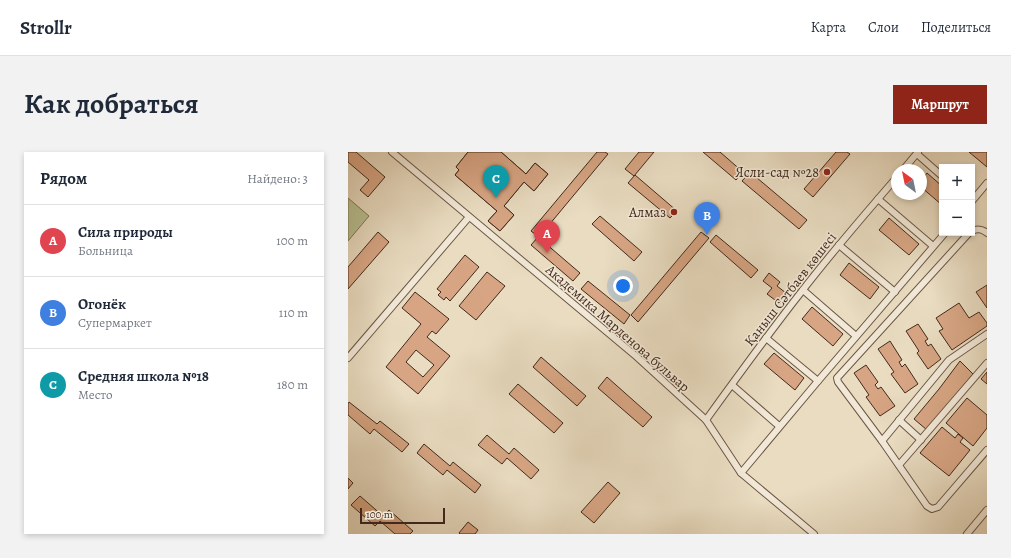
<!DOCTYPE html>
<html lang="ru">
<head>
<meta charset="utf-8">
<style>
	:root { --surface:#fff; --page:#f2f2f3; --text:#1f2937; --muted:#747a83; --line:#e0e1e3; --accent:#8f2418 }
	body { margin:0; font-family:Alegreya,serif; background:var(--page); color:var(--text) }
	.controls { position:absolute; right:12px; top:12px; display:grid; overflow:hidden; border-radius:0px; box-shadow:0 2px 6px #0003 }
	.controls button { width:36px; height:36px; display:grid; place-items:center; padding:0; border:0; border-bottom:1px solid var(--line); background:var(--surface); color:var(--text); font:20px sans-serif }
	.compass { position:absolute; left:543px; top:12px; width:36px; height:36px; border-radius:50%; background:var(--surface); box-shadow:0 2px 6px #0003; rotate:327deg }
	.scale { position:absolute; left:12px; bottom:10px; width:85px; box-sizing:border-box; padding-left:4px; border:2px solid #42291b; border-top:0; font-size:11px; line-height:14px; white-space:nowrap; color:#42291b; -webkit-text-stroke:3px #f1e8d7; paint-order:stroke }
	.you { position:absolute; left:275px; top:134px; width:14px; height:14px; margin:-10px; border:3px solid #fff; border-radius:50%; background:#1a73e8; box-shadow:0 0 0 6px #1a73e833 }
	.badge { display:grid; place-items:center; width:26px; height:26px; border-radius:50%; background:var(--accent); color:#fff; font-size:13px; font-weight:700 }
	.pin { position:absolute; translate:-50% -33px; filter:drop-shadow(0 1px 2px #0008) }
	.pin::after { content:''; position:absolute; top:21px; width:14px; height:12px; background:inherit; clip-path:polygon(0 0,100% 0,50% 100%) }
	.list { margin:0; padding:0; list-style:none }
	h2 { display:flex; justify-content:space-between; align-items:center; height:52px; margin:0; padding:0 16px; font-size:17px }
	h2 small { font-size:13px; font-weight:400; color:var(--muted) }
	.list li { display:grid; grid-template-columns:26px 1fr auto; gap:12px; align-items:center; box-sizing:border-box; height:72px; padding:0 16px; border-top:1px solid var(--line) }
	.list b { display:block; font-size:15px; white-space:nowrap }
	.list p { margin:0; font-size:13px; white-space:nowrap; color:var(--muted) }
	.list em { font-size:13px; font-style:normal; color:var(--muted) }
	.map { position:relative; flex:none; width:639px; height:382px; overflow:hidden; border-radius:0px }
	header { display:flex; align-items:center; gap:24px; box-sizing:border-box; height:56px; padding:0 20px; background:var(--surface); border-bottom:1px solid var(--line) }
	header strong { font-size:19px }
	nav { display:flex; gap:22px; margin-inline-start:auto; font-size:14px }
	.intro { display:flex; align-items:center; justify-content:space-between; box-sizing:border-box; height:96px; padding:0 24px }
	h1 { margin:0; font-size:28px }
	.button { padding:10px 18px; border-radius:0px; background:var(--accent); color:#fff; font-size:14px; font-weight:700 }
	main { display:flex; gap:24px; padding:0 24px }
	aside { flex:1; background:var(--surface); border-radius:0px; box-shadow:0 2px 6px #0003 }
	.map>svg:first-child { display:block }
	.green { fill:#b8c092; stroke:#7d7456 }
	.building { fill:#d7a583; stroke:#42291b; fill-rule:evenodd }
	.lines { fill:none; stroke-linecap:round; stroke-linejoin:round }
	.minor-casing { stroke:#6c5644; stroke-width:8 }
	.minor { stroke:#f1e8d7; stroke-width:6 }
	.poi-dot { fill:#8f2418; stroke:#f1e8d7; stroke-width:1.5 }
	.labels { text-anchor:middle; stroke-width:3; stroke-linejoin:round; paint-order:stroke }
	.poi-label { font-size:14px; fill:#42291b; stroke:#f1e8d7; text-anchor:end }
	.street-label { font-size:14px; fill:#42291b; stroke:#f1e8d7 }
</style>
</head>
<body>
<header>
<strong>Strollr</strong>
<nav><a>Карта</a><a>Слои</a><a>Поделиться</a></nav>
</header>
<div class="intro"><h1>Как добраться</h1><a class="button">Маршрут</a></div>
<main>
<aside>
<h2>Рядом<small>Найдено: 3</small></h2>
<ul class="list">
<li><span class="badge" style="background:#e0444e">A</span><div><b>Сила природы</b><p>Больница</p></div><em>100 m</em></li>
<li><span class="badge" style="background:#3f7fe0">B</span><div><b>Огонёк</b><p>Супермаркет</p></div><em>110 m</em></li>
<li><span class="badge" style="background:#0f9aa8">C</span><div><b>Средняя школа №18</b><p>Место</p></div><em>180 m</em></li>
</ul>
</aside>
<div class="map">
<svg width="639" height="382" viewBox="0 0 639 382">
	<rect width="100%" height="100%" fill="#e9dcc1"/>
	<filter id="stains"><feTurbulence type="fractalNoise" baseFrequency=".005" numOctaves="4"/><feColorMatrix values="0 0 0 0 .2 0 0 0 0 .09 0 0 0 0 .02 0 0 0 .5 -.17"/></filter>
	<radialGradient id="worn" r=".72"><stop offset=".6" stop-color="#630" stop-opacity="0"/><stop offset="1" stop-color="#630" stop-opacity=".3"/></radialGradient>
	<polygon class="green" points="0,46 21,64 0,89"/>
	<g class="building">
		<polygon points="0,0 8,0 37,25 20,45 12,38 21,28 0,10"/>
		<path d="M120,0H153L178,22L187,11L200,22L186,39L176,30L156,54L166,63L152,79L140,69L149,59L107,23L111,18L108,15ZM143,6L163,24L146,43L126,26Z"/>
		<polygon points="120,0 153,0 178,22 187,11 200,22 186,39 176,30 156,54 166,63 152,79 140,69 149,59 107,23 111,18 108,15"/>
		<polygon points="249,0 257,0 260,2 191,85 183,79"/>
		<polygon points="291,0 306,0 286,24 277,17"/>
		<polygon points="355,0 372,0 395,20 388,28"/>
		<polygon points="488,0 499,0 502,2 465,45 456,37"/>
		<polygon points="621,0 639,0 639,15"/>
		<polygon points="402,20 459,68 451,77 394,29"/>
		<polygon points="579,21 594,34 594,53 573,35 573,29"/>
		<polygon points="287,23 329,59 322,66 280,31"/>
		<polygon points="252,64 294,100 286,109 244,72"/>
		<polygon points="541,66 571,92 561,103 531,78"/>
		<polygon points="30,80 41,90 0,137 0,115"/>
		<polygon points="353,80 361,86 290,170 283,163"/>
		<polygon points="368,83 410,118 403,126 362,90"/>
		<polygon points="190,85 232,121 225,129 183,93"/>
		<polygon points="117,103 131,115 102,149 98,145 96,148 90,143 93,140 89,137"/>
		<polygon points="501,111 531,135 522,147 492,123"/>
		<polygon points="139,120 157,134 128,168 111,154"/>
		<polygon points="421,121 432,130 429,134 438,141 431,151 419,142 424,136 415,129"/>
		<polygon points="240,129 282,163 276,172 233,137"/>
		<polygon points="639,133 639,156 628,140"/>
		<path d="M67,140L101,167L88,182L84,179L79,185L102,204L70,242L38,215L73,172L54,156ZM68,198L86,213L75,225L58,210Z"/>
		<polygon points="611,151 621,166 631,160 639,171 639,174 604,198 591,179 595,177 588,166"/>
		<polygon points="464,155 495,182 485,194 454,167"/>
		<polygon points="570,172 580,187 577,189 580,194 583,192 593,207 580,217 569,201 571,199 558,179"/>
		<polygon points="542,189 554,208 551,210 554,215 557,212 570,232 557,241 543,222 546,220 530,197"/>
		<polygon points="426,201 456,226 447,238 416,212"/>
		<polygon points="193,205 238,244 229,254 185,215"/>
		<polygon points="612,209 625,222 579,278 566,267 591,237"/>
		<polygon points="518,213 530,230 527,233 530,237 533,235 547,254 532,264 518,245 521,243 506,221"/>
		<polygon points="639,220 639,232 633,227"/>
		<polygon points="259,225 304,265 295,275 250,236"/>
		<polygon points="170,232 215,271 206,281 161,242"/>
		<polygon points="619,246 639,263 639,276 625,294 598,271"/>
		<polygon points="1,250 29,272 32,269 61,292 54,300 26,277 22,282 0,263 0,252"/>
		<polygon points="594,275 607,286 610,282 615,286 612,290 622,298 601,324 572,301"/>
		<polygon points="139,283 161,302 166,296 191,318 183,327 159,306 154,312 130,293"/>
		<polygon points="76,292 102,314 105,310 133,333 127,341 99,318 95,323 69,301"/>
		<polygon points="0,326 5,331 0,337"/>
		<polygon points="260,330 272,341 246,371 233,360"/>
		<polygon points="12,344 35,364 41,358 65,379 62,382 47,382 32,369 27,374 3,353"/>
		<polygon points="120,370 130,378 127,382 112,382 111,381"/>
	</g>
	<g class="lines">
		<g class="minor-casing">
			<g id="minor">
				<polyline points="44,0 289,205 358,268 393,321 466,382"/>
				<polyline points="569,2 594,24"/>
				<polyline points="555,18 570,0"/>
				<polyline points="530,47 585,94"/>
				<polyline points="624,49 639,31"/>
				<path d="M624,79C630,76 634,77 639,81"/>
				<polyline points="621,81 489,226 490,230 534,289 579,354 584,357 590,355 639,298"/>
				<polyline points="491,93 547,140"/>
				<polyline points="455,138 508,184"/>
				<polyline points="418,186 470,229"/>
				<polyline points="0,206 121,65"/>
				<polyline points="384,233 431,274"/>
				<path d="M358,268C389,225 421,181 454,139C484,100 517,62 549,25"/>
				<polyline points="551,268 573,288"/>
				<polyline points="534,289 601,208 639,182"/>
				<polyline points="551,313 639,211"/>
				<polyline points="393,321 470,229 597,81"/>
				<polyline points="619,382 639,358"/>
			</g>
		</g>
		<use href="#minor" class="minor"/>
	</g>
	<g class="poi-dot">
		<circle cx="479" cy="20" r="4"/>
		<circle cx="326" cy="60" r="4"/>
	</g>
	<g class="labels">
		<g class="poi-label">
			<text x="471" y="25">Ясли-сад №28</text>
			<text x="318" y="65">Алмаз</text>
		</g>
		<g class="street-label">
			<text transform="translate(442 137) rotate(-52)" y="5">Қаныш Сәтбаев көшесі</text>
			<text transform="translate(270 176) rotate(41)" y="5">Академика Марденова бульвар</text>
		</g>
	</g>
	<rect width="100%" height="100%" filter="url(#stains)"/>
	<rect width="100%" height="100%" fill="url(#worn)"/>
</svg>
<div class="controls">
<button>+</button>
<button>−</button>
</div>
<svg class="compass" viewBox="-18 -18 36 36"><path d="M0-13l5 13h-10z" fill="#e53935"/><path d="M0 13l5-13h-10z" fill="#747a83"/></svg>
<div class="scale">100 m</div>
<div class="you"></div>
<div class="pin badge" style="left:199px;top:101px;background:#e0444e">A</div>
<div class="pin badge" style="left:359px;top:83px;background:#3f7fe0">B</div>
<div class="pin badge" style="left:148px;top:46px;background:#0f9aa8">C</div>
</div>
</main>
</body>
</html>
